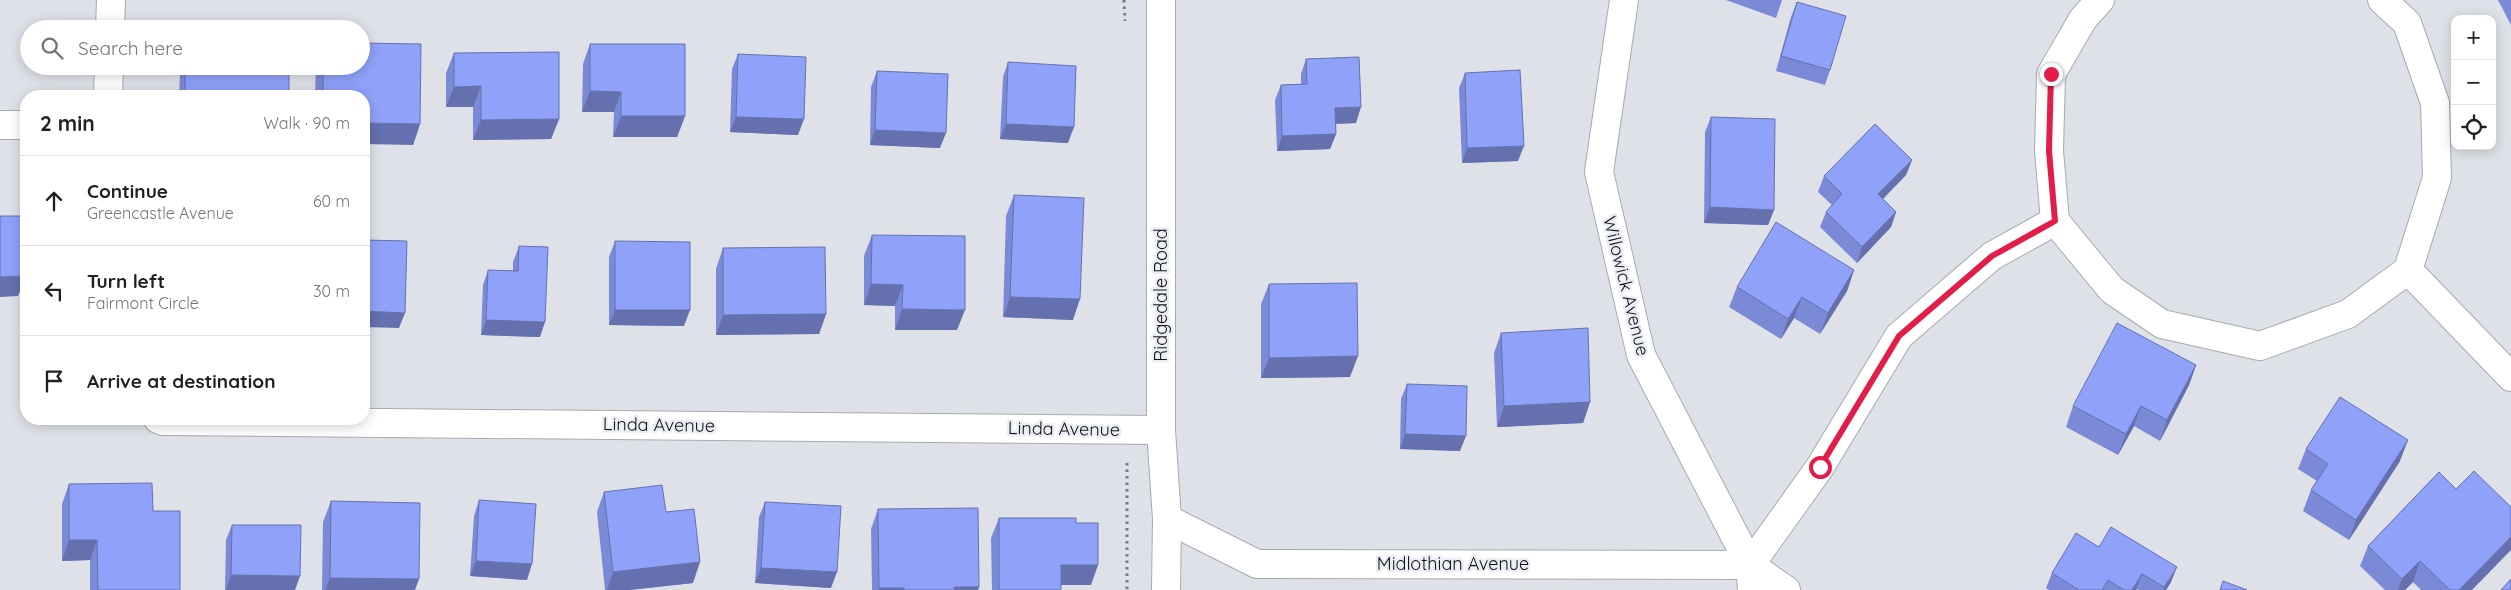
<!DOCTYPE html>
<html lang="en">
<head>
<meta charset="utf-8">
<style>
	:root { --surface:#fff; --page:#f6f6f6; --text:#202124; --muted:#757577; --line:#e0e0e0 }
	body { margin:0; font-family:Quicksand,sans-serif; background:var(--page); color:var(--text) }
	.controls { position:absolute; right:15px; top:15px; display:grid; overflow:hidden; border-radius:10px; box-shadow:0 2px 12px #0003 }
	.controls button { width:45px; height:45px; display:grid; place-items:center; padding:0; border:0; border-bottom:1px solid var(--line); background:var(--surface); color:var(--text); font:25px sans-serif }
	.stop { position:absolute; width:15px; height:15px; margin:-11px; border:4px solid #e11d48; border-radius:50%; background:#fff }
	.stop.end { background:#e11d48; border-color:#fff; box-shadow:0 1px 5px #0008 }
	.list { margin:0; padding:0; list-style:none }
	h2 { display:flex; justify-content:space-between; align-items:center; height:65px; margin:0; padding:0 20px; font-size:21px }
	h2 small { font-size:16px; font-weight:400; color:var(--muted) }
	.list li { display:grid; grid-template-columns:32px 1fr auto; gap:15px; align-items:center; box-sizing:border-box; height:90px; padding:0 20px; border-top:1px solid var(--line) }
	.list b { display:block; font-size:19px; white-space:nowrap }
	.list p { margin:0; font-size:16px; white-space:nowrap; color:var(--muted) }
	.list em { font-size:16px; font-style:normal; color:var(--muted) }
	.icon { flex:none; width:28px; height:28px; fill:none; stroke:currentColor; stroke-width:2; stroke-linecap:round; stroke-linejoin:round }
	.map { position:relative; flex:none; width:2511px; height:590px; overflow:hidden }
	.search { position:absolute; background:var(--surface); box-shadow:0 2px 12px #0003; left:20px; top:20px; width:350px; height:55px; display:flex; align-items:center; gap:12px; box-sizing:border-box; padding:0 18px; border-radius:28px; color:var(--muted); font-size:19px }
	.panel { position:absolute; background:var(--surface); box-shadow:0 2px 12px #0003; left:20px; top:90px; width:350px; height:335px; border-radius:20px }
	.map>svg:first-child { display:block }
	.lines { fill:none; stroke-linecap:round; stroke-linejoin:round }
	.street-casing { stroke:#a8aab1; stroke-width:30 }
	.secondary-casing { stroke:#a8aab1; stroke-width:30 }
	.path { stroke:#797a7f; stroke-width:3; stroke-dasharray:2.5 4; stroke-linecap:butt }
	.street { stroke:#fff; stroke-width:28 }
	.secondary { stroke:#fff; stroke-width:28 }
	.wall { fill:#7b8ad6 }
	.shaded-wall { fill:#6471ae }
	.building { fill:#8fa1f9; stroke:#6471ae }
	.route { stroke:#e11d48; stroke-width:6 }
	.labels { text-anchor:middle; stroke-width:5; stroke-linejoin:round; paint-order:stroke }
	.street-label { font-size:18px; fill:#131417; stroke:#eceef5 }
</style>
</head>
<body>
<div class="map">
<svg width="2511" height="590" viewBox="0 0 2511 590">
	<rect width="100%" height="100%" fill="#dfe1e8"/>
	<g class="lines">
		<g class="street-casing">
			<g id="street">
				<polyline points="1624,0 1599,172 1641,355 1750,565 1786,590"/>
				<polyline points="2100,0 2083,19 2051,74 2049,151 2055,221 2112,290 2162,324 2260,346 2348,314 2408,270 2437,178 2435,103 2407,23 2382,0"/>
				<polyline points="110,29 111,0"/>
				<polyline points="108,96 109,66"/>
				<polyline points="0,125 26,125"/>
				<polyline points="2408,270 2511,377"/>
				<polyline points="158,419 163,421 1161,430"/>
				<polyline points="1167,519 1257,564 1750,565"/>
				<polyline points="1752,590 1750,565 1820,467 1899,336 1992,256 2055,221"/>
			</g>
		</g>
		<g class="secondary-casing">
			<polyline id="secondary" points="1161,0 1161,430 1167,519 1166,590"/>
		</g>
		<g class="path">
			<polyline points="1124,0 1125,21"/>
			<polyline points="1127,463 1127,590"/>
		</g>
		<use href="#street" class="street"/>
		<use href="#secondary" class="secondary"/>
	</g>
	<g class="wall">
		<polygon points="1726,0 1782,0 1776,18"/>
		<polygon points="2498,0 2511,0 2511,25"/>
		<polygon points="1797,2 1830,70 1825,85 1776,71 1791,17"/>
		<polygon points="590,44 685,116 677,137 613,137 614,112 582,112 583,64"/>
		<polygon points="454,53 559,119 551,139 473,140 473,107 446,107 446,73"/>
		<polygon points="738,54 798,135 730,132 732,69"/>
		<polygon points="1306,59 1356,123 1335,124 1336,134 1330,149 1277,151 1275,100 1281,85 1301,84 1301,74"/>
		<polygon points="1008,62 1068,143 1000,139 1003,77"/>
		<polygon points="182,66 289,66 289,96 179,96 180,74"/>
		<polygon points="316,66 361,66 420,124 413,145 364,96 315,96"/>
		<polygon points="877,71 940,148 870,145 871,87"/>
		<polygon points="1465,73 1518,161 1462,163 1459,88"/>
		<polygon points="1711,117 1774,210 1768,225 1704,223 1705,132"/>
		<polygon points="1912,160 1906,175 1883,199 1896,212 1891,227 1857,263 1820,227 1826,212 1832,205 1818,192 1824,176"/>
		<polygon points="1014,195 1073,320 1003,317 1006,216"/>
		<polygon points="872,235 957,330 895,330 895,306 864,305 864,256"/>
		<polygon points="615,241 684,326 609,325 609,257"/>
		<polygon points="519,246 540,337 481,335 483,285 488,270 513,271 513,262"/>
		<polygon points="723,248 826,314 819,334 716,335 716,269"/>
		<polygon points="1854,270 1847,291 1820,334 1794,318 1781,339 1729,307 1737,287"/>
		<polygon points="1269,284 1350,377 1261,378 1261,304"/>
		<polygon points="1501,333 1590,402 1583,423 1497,427 1494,353"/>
		<polygon points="2196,365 2189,385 2160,441 2134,426 2118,455 2066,427 2073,406"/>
		<polygon points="1407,384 1460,451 1400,449 1401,399"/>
		<polygon points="2306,449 2400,461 2349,540 2303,511 2311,490 2317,481 2298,469"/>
		<polygon points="2439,472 2472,590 2421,590 2413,582 2405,590 2385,590 2360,566 2368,546"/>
		<polygon points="69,484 153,511 180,590 90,590 90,560 62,561 62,504"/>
		<polygon points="604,492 666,512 693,583 629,590 605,590 597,512"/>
		<polygon points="479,500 527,580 470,576 474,516"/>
		<polygon points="331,501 415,590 322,590 323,522"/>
		<polygon points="765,502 831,588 755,583 759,517"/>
		<polygon points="878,509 979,587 978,590 872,590 871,529"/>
		<polygon points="999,518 1076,523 1091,585 1061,585 1061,590 992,590 991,538"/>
		<polygon points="232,525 295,590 225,590 226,540"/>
		<polygon points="2099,547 2171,582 2166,590 2139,590 2137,589 2136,590 2049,590 2046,588 2052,573"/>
	</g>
	<g class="shaded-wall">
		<polygon points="481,86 473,107 446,107 454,87"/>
		<polygon points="590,91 621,92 614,112 582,112"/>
		<polygon points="1361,107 1356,123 1329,124 1335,108"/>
		<polygon points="621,116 685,116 677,137 613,137"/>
		<polygon points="736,117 804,119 798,135 730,132"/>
		<polygon points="559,119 551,139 473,140 481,120"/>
		<polygon points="364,123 420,124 413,145 364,144"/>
		<polygon points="1006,124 1074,127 1068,143 1000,139"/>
		<polygon points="875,130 946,133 940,148 870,145"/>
		<polygon points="1336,134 1330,149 1277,151 1282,136"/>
		<polygon points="1524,146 1518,161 1462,163 1467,148"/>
		<polygon points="1912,160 1906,175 1872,210 1878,194"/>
		<polygon points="1710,207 1774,210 1768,225 1704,223"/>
		<polygon points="1896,212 1891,227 1857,263 1862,247"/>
		<polygon points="1854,270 1847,291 1820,334 1828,313"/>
		<polygon points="26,276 18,296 0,297 0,277"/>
		<polygon points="871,284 903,285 895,306 864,305"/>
		<polygon points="1010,297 1080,299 1073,320 1003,317"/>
		<polygon points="1802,297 1794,318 1781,339 1788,319"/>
		<polygon points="902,309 965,310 957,330 895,330"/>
		<polygon points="615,310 690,310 684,326 609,325"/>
		<polygon points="364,311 405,313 399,328 364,327"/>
		<polygon points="826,314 819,334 716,335 723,315"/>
		<polygon points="486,320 545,322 540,337 481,335"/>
		<polygon points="1358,356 1350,377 1261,378 1269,358"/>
		<polygon points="2196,365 2189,385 2160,441 2167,420"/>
		<polygon points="1590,402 1583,423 1497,427 1504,406"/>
		<polygon points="2141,406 2134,426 2118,455 2126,434"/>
		<polygon points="1405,434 1466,436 1460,451 1400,449"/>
		<polygon points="2408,440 2400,461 2349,540 2356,520"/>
		<polygon points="2511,537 2511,550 2472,590 2459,590"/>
		<polygon points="69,540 97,540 90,560 62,561"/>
		<polygon points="476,561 532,564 527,580 470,576"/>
		<polygon points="2420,561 2413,582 2405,590 2398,590 2402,579"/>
		<polygon points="700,562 693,583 629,590 607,590 613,572"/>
		<polygon points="1061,565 1098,565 1091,585 1054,585"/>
		<polygon points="2177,567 2171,582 2166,590 2163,590"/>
		<polygon points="761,568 837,572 831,588 755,583"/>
		<polygon points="2142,574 2136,590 2132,590"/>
		<polygon points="231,575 300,576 295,590 226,590"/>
		<polygon points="330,578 419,579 415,590 325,590"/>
		<polygon points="954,587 979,587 978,590 953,590"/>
		<polygon points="879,588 904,588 903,590 878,590"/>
	</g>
	<g class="building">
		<polygon points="1797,2 1846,16 1830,70 1781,56"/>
		<polygon points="361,43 421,44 420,124 364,123 364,96 323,96 323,66 361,66"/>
		<polygon points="590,44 685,44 685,116 621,116 621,92 590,91"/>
		<polygon points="559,52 559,119 481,120 481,86 454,87 454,53"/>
		<polygon points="738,54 806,57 804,119 736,117"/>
		<polygon points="1359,57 1361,107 1335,108 1336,134 1282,136 1281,85 1307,84 1306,59"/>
		<polygon points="1008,62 1076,66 1074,127 1006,124"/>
		<rect x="185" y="66" width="104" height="30"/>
		<polygon points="1520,70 1524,146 1467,148 1465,73"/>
		<polygon points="877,71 948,74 946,133 875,130"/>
		<polygon points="1711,117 1775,119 1774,210 1710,207"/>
		<polygon points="1875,124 1912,160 1878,194 1896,212 1862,247 1826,212 1842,194 1824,176"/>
		<polygon points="1014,195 1084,198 1080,299 1010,297"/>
		<polygon points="0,216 24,216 26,276 0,277"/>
		<polygon points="1776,222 1854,270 1828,313 1802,297 1788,319 1737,287"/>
		<polygon points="872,235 965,236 965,310 902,309 903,285 871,284"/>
		<polygon points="364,240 407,241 405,313 364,311"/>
		<polygon points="615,241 690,242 690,310 615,310"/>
		<polygon points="519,246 548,247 545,322 486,320 488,270 518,271"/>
		<polygon points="825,247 826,314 723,315 723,248"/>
		<polygon points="1357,283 1358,356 1269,358 1269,284"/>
		<polygon points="2117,323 2196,365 2167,420 2141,406 2126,434 2073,406"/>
		<polygon points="1588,328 1590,402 1504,406 1501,333"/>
		<polygon points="1407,384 1467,386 1466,436 1405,434"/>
		<polygon points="2340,397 2408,440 2356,520 2311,490 2328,464 2306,449"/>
		<polygon points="2474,471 2511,507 2511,537 2459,590 2450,590 2420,561 2402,579 2368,546 2439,472 2456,489"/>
		<polygon points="152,483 153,511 180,511 180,590 98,590 97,540 69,540 69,484"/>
		<polygon points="662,485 666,512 694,509 700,562 613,572 604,492"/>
		<polygon points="479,500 536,504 532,564 476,561"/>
		<polygon points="331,501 420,503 419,579 330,578"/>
		<polygon points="765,502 841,506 837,572 761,568"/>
		<polygon points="978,508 979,587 954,587 954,590 904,590 904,588 879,588 878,509"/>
		<polygon points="999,518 1076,518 1076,523 1098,523 1098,565 1061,565 1061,590 999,590"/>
		<polygon points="232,525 301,525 300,576 231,575"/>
		<polygon points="2111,527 2177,567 2164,587 2142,574 2132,590 2124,590 2108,580 2102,590 2079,590 2052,573 2076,533 2099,547"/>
		<polygon points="2511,579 2511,590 2501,590"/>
		<polygon points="2223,581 2247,590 2220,590"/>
	</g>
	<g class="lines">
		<polyline class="route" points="1820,467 1899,336 1992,256 2055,221 2049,151 2051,74"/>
	</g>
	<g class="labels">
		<g class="street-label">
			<text transform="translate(1626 286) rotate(76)" y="6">Willowick Avenue</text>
			<text transform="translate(1161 295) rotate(-90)" y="6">Ridgedale Road</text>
			<text transform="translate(659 425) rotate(1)" y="6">Linda Avenue</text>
			<text transform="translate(1064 429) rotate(1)" y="6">Linda Avenue</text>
			<text x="1453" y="570">Midlothian Avenue</text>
		</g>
	</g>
</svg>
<div class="controls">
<button>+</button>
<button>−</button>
<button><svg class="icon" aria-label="locate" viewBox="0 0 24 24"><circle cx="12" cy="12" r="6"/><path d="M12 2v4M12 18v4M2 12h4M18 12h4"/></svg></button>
</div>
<div class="stop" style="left:1820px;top:467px"></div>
<div class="stop end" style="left:2051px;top:74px"></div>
<div class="search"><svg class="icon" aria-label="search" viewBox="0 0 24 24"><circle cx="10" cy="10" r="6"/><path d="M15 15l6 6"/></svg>Search here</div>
<section class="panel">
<h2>2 min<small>Walk · 90 m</small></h2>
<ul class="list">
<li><svg class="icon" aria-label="ahead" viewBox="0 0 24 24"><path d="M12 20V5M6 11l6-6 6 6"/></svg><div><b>Continue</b><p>Greencastle Avenue</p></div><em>60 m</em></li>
<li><svg class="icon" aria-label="left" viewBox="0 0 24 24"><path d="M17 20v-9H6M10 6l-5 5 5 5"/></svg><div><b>Turn left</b><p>Fairmont Circle</p></div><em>30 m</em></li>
<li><svg class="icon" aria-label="arrive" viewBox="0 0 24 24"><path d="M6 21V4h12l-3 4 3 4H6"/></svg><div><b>Arrive at destination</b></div></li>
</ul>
</section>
</div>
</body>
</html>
